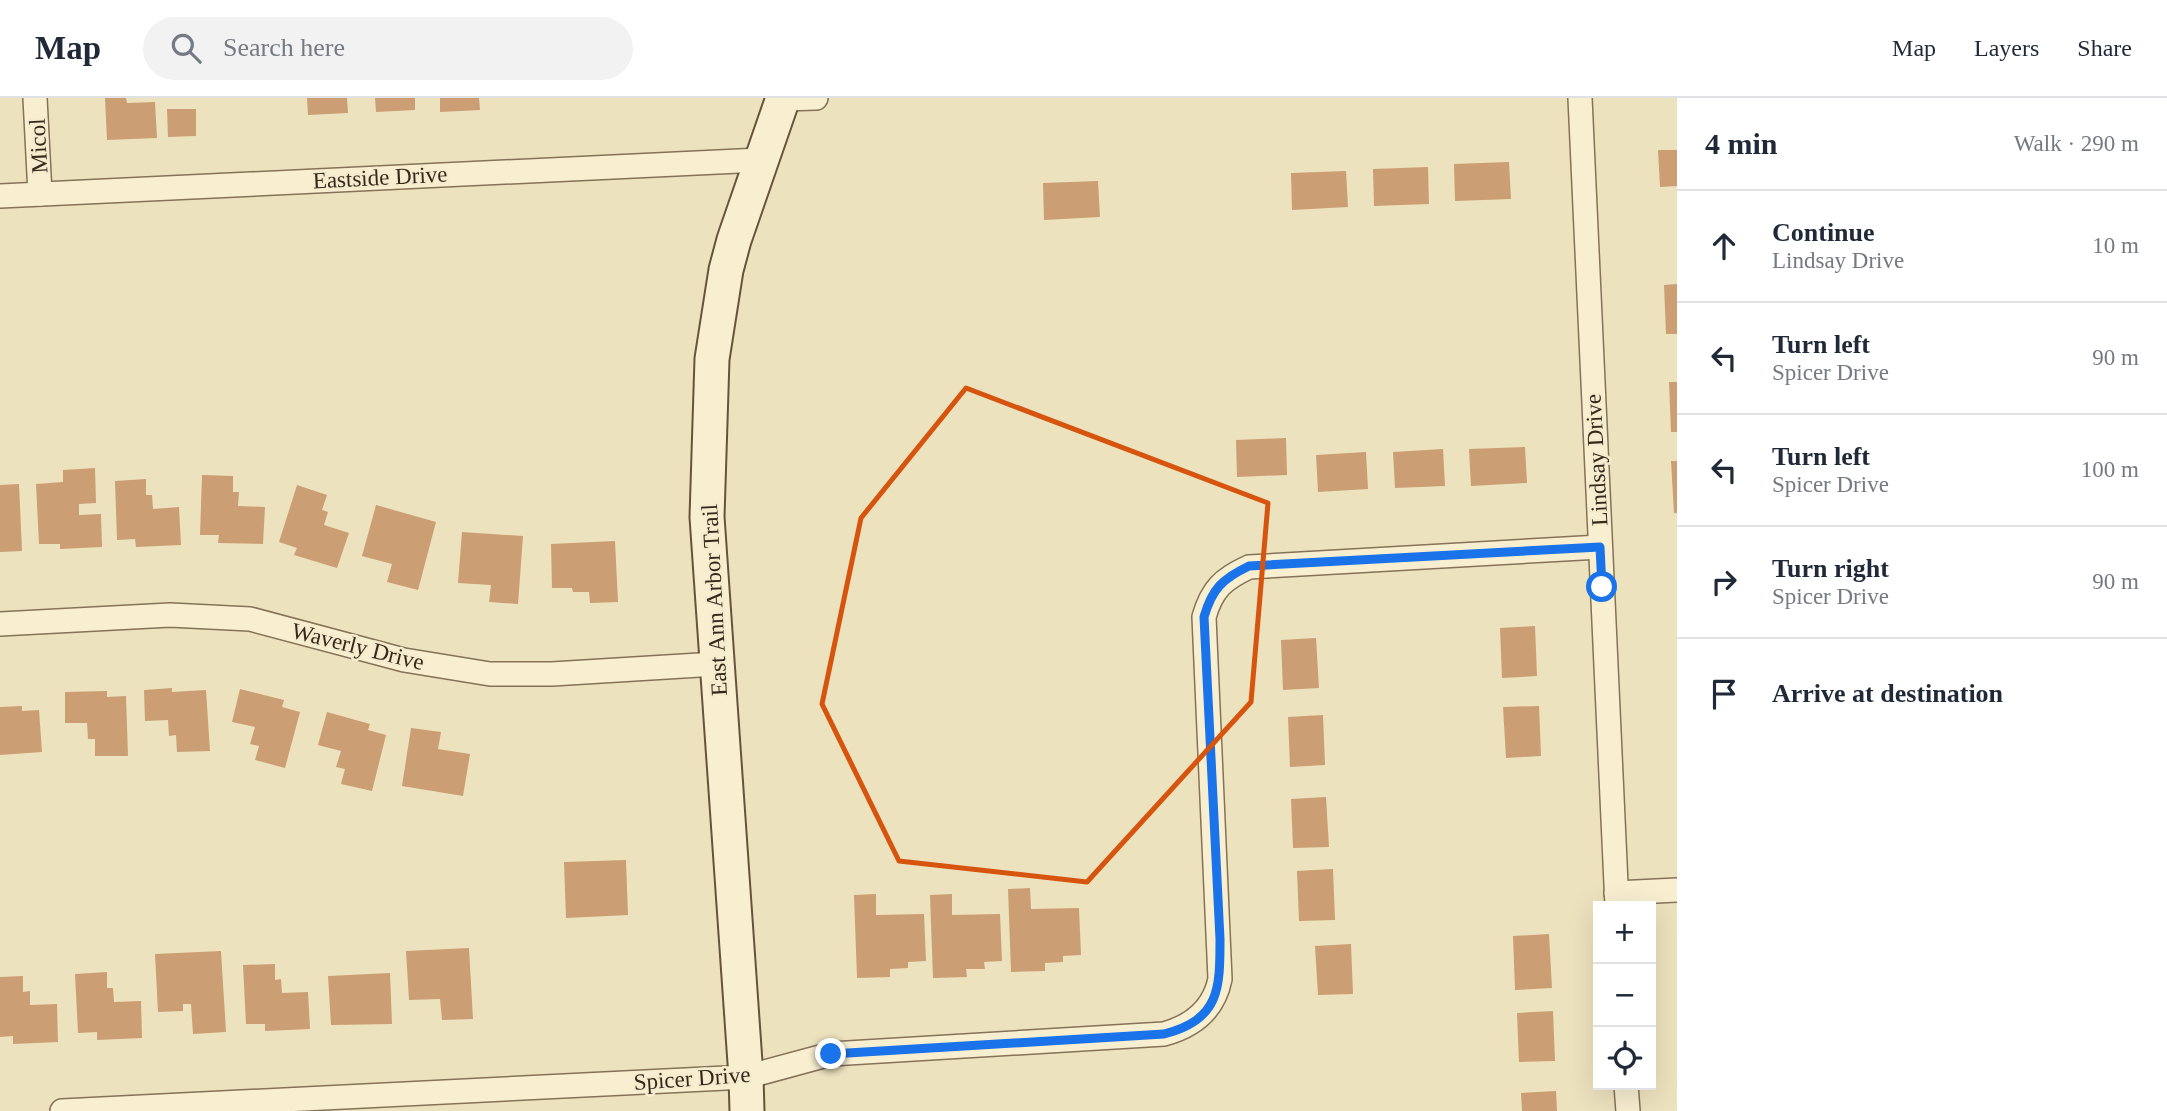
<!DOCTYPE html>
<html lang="en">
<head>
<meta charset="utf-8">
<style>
	:root { --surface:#fff; --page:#f2f2f3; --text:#1f2937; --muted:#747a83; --line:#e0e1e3 }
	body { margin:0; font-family:"Times New Roman",serif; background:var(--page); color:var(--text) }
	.controls { position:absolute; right:21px; bottom:21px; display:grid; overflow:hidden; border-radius:0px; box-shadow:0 7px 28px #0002 }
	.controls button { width:63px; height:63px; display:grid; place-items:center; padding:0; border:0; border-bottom:2px solid var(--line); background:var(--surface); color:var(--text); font:35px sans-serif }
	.stop { position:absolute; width:21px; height:21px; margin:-16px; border:5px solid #1a73e8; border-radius:50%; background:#fff }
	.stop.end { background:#1a73e8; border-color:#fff; box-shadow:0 2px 7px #0008 }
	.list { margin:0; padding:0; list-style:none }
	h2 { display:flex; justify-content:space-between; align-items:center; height:91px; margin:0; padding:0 28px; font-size:30px }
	h2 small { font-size:23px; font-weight:400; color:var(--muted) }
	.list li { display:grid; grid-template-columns:46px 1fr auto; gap:21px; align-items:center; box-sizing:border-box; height:112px; padding:0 28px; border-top:2px solid var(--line) }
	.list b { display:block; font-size:26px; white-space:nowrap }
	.list p { margin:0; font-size:23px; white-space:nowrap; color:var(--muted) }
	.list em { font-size:23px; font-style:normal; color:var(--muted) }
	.icon { flex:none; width:38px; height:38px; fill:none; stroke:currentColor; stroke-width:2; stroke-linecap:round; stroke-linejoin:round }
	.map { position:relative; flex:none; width:1677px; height:1013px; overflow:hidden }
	header { display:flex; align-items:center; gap:42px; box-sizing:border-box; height:98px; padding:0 35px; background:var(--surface); border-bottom:2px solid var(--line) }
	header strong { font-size:33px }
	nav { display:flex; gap:38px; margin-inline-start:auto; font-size:24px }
	.search { width:490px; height:63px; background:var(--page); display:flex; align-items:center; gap:18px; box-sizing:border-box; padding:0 24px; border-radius:38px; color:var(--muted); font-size:26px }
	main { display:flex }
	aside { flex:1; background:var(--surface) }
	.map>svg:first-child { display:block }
	.building { fill:#cb9e74 }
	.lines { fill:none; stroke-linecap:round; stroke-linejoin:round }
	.street-casing { stroke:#857257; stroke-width:26 }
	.secondary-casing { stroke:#66533b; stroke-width:37 }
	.street { stroke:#f8efd1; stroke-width:23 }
	.secondary { stroke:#f8efd1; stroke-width:33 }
	.route { stroke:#1a73e8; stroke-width:9 }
	.marked { fill:none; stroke:#d6540e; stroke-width:5; stroke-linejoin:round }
	.labels { text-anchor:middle; stroke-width:5; stroke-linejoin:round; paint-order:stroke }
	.street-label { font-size:23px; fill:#34291c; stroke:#f5eccd }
</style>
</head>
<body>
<header>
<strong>Map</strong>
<div class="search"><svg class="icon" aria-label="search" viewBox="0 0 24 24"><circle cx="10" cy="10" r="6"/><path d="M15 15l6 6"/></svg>Search here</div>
<nav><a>Map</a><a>Layers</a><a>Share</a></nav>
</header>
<main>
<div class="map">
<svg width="1677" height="1013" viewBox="0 0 1677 1013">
	<rect width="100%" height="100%" fill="#ede2be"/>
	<g class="building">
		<polygon points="105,0 126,0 127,5 155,4 157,40 107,42"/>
		<polygon points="307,0 347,0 348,15 308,17"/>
		<polygon points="375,0 415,0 415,12 376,14"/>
		<polygon points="440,0 479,0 480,12 440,14"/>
		<polygon points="167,11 196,11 196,38 168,39"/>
		<polygon points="1658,52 1677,52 1677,88 1660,89"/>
		<polygon points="1509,64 1511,101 1455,103 1454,66"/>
		<polygon points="1428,69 1429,106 1374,108 1373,71"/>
		<polygon points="1346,73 1348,109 1292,112 1291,75"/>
		<polygon points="1098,83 1100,119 1044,122 1043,85"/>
		<polygon points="1677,186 1677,236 1666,236 1664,187"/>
		<polygon points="1669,284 1677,284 1677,334 1671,334"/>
		<polygon points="1286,340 1287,377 1237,379 1236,342"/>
		<polygon points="1525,349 1527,385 1471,388 1469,351"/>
		<polygon points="1443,351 1445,388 1395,390 1393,354"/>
		<polygon points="1366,354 1368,391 1318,394 1316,357"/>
		<polygon points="1671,363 1677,363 1677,415 1674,415"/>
		<polygon points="95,370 96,405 79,406 79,417 101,416 102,449 60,451 60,446 39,446 36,386 63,384 63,372"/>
		<polygon points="202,377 233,378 233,394 239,394 238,408 265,409 263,446 218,445 219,437 200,437"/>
		<polygon points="146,381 146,397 152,397 153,411 179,409 181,447 136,449 135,441 117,442 115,383"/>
		<polygon points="19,386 22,453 0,454 0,387"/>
		<polygon points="297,387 327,397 322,412 328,414 324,427 349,435 337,470 294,457 297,450 279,444"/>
		<polygon points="376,407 436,424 418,492 387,484 392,466 362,458"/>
		<polygon points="462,434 523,438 518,506 489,504 491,487 458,485"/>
		<polygon points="615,443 618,504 590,505 589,494 573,494 572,490 552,490 551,446"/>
		<polygon points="1535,528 1537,578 1502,580 1500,530"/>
		<polygon points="1316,540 1319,590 1283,592 1281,542"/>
		<polygon points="172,590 172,594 206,592 210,653 177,654 176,637 169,638 168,622 145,623 144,592"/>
		<polygon points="240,591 284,602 282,609 300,614 285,670 255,662 259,648 250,646 255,629 232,624"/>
		<polygon points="107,593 107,599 126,598 128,658 95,658 95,641 88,641 87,625 65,625 65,594"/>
		<polygon points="22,608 22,613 39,612 42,654 0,657 0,609"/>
		<polygon points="1539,608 1541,658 1506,660 1503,609"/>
		<polygon points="327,614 370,626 368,632 386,637 372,693 341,686 345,671 336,669 341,653 318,647"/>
		<polygon points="1323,617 1325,667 1290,669 1288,619"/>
		<polygon points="411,630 441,634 438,651 470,656 463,698 402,688"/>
		<polygon points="1326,699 1329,749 1293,750 1291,701"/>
		<polygon points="626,762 628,817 566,820 564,764"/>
		<polygon points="1333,771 1335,822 1299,823 1297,773"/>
		<polygon points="1030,790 1031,811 1079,810 1081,857 1063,858 1063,864 1045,865 1045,873 1011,874 1008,791"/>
		<polygon points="876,796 876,817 924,816 926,863 908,864 908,870 890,871 890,879 857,880 854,797"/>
		<polygon points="952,796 952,817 1000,816 1002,863 984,864 985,871 966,871 967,879 933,880 930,797"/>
		<polygon points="1549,836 1552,890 1515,892 1513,838"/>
		<polygon points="1351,846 1353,896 1318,897 1315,848"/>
		<polygon points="469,850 473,921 442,922 440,901 409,902 406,853"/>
		<polygon points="221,853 226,934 193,936 191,906 183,906 183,913 158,914 155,856"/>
		<polygon points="275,866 275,882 281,881 282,895 308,894 310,931 265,933 265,926 246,926 243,867"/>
		<polygon points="107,874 107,890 113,890 114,904 141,903 142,940 97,942 97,934 78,935 75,876"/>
		<polygon points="390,875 392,926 331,927 328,878"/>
		<polygon points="23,878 23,894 30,893 30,907 57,906 58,944 13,946 13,938 0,939 0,879"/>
		<polygon points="1553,913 1555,963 1519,964 1517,915"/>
		<polygon points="1556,993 1557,1013 1522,1013 1521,995"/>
	</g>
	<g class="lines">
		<g class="street-casing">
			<g id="street">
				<polyline points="35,0 40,96"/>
				<polyline points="1580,0 1617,808"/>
				<polyline points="783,1 816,0"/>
				<polyline points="0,98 760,62"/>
				<polyline points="0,526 170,517 250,521 404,562 490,576 552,576 716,566"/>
				<polyline points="1616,795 1677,792"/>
				<polyline points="1626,987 1628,1013"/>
				<path d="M62,1013L746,979L831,956L1164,936C1193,928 1214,911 1220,881L1204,519C1212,491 1223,481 1249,469L1600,449"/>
			</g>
		</g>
		<g class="secondary-casing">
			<polyline id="secondary" points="747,1013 746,979 707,419 712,261 726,172 734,142 783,0"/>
		</g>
		<use href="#street" class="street"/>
		<use href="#secondary" class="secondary"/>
	</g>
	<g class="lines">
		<path class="route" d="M831,956L1164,936C1220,922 1220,890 1220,841L1204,519C1212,491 1222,481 1249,468L1600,449L1602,489"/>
	</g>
	<path class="marked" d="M966,290L1268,405L1251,604L1087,784L899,763L822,606L861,420Z"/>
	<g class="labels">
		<g class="street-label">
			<text transform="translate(38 48) rotate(-93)" y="8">Micol</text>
			<text transform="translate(380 79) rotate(-3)" y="8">Eastside Drive</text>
			<text transform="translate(1596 362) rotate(-93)" y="8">Lindsay Drive</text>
			<text transform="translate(714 502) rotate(-93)" y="8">East Ann Arbor Trail</text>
			<text transform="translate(358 548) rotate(14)" y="8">Waverly Drive</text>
			<text transform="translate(692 980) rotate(-4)" y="8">Spicer Drive</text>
		</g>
	</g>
</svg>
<div class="controls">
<button>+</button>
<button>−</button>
<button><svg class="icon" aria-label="locate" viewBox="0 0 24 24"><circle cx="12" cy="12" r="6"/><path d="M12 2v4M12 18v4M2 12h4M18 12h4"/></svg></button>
</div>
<div class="stop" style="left:1602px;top:489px"></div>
<div class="stop end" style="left:831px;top:956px"></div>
</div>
<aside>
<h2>4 min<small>Walk · 290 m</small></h2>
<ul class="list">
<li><svg class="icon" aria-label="ahead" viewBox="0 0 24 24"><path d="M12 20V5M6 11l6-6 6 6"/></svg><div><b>Continue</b><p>Lindsay Drive</p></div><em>10 m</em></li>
<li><svg class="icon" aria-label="left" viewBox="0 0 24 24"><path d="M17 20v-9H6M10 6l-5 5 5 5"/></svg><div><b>Turn left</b><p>Spicer Drive</p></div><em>90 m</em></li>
<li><svg class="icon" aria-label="left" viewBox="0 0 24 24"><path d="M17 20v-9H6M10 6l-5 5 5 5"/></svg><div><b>Turn left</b><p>Spicer Drive</p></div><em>100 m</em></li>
<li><svg class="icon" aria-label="right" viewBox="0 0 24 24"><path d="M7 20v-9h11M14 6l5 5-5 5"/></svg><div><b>Turn right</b><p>Spicer Drive</p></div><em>90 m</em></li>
<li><svg class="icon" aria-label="arrive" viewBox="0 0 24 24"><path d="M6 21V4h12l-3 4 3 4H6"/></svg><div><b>Arrive at destination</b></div></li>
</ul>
</aside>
</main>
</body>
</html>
